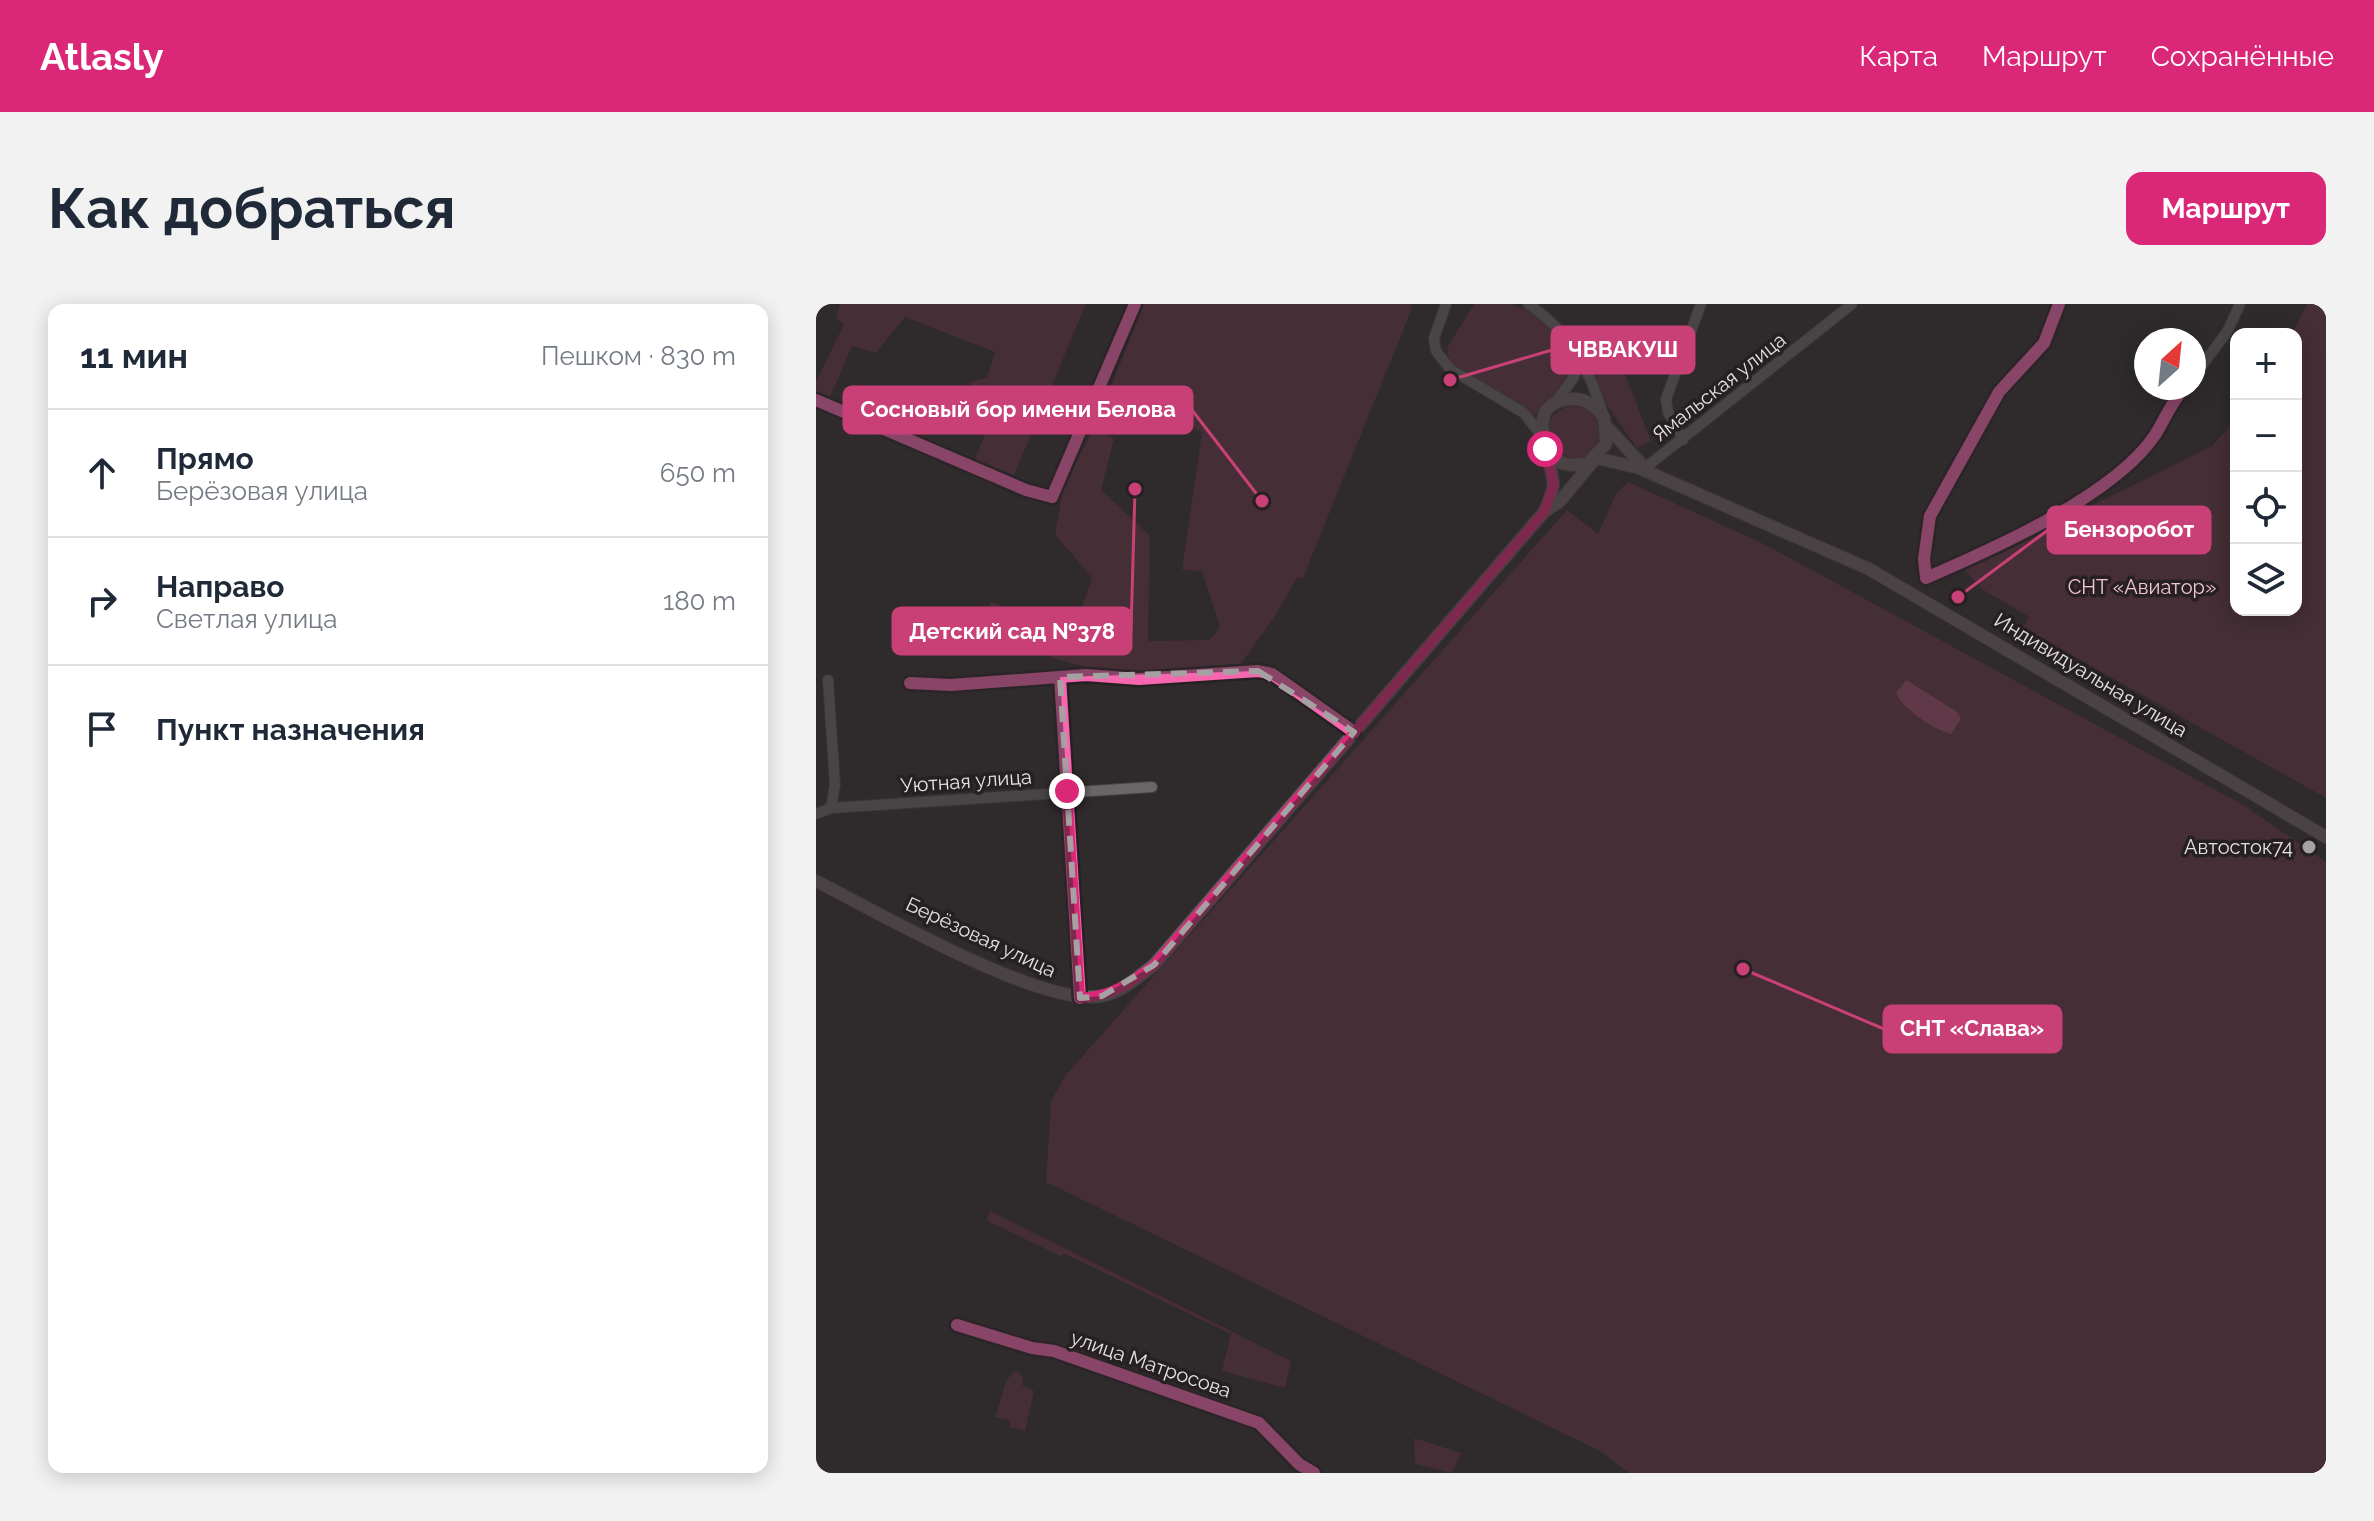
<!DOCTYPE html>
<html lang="ru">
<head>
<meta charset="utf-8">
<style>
	:root { --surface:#fff; --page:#f2f2f3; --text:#1f2937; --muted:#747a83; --line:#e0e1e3; --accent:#db2777 }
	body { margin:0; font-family:Raleway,sans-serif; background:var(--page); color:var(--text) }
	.controls { position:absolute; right:24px; top:24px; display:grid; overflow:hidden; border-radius:16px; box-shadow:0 4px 20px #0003 }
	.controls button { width:72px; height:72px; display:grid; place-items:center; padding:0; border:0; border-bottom:2px solid var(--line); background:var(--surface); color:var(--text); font:40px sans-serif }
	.compass { position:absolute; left:1318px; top:24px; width:72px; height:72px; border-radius:50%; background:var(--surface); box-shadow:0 4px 20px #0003; rotate:27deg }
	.stop { position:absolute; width:24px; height:24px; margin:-18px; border:6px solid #db2777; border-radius:50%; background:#fff }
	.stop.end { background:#db2777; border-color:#fff; box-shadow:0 2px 8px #0008 }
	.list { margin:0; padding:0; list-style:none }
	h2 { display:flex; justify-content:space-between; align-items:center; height:104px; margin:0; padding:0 32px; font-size:34px }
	h2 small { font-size:26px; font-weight:400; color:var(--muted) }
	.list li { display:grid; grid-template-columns:52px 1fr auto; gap:24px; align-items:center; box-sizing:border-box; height:128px; padding:0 32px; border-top:2px solid var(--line) }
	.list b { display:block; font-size:30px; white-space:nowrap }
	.list p { margin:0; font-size:26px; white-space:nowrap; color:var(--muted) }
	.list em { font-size:26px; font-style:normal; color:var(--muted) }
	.icon { flex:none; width:44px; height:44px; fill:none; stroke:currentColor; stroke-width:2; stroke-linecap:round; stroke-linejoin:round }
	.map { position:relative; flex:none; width:1510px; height:1169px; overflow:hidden; border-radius:16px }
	header { display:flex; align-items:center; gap:48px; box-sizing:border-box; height:112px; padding:0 40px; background:var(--accent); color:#fff }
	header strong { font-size:38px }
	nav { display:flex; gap:44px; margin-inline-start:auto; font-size:28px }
	.intro { display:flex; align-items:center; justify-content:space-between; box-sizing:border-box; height:192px; padding:0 48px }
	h1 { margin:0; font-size:56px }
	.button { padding:20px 36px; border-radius:16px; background:var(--accent); color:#fff; font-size:28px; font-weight:700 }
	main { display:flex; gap:48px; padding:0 48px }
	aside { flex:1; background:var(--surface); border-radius:16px; box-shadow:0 4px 20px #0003 }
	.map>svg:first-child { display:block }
	.green { fill:#5f3344 }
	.water { fill:#9b4d6d }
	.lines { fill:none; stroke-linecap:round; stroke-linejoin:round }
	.minor-casing { stroke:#484546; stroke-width:12 }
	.major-casing { stroke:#484546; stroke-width:14 }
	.minor { stroke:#696667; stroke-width:10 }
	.major { stroke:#6b6165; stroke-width:12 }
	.cycleway-casing { stroke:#262022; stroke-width:17 }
	.cycleway { stroke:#f766af; stroke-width:12 }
	.route { stroke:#db2777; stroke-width:10 }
	.marked { fill:none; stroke:#a5a1a2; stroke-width:6; stroke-dasharray:16 10; stroke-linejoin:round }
	.poi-dot { fill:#a5a1a2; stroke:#262022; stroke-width:3 }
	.labels { text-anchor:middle; stroke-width:7; stroke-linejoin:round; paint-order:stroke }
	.street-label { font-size:20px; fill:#e5e1e2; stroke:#262022 }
	.park-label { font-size:20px; fill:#f6c5d5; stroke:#262022 }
	.poi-label { font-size:20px; fill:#e5e1e2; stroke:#262022; text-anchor:end }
	.leader { fill:none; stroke:#c94076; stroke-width:3 }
	.callout-dot { fill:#c94076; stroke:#262022; stroke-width:3 }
	.callout { fill:#c94076; stroke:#c94076; stroke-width:3 }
	.callout-label { font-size:22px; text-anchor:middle; font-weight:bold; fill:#fff }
</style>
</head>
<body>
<header>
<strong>Atlasly</strong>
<nav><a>Карта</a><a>Маршрут</a><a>Сохранённые</a></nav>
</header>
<div class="intro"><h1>Как добраться</h1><a class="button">Маршрут</a></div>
<main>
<aside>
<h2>11 мин<small>Пешком · 830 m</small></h2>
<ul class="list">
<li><svg class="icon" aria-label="ahead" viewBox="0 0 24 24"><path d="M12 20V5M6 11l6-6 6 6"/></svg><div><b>Прямо</b><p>Берёзовая улица</p></div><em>650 m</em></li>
<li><svg class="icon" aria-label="right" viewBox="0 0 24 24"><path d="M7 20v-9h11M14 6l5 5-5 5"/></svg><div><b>Направо</b><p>Светлая улица</p></div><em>180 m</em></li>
<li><svg class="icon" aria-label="arrive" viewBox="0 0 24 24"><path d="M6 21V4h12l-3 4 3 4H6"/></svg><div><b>Пункт назначения</b></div></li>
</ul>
</aside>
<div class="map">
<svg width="1510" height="1169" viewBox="0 0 1510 1169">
	<rect width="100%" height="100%" fill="#2f2a2c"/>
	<g class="green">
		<polygon points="24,0 270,0 197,174 158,157 173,121 144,105 156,77 171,74 179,48 89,13 60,49 36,42 14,94 0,87 0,78 28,20 20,14"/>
		<polygon points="328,0 595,0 596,4 487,274 481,274 458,314 423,362 292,369 236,354 226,338 168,312 175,298 257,329 276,274 239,230 247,185 278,123 298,135 285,186 334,232 332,337 394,336 404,323 386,267 366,266 386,128 293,87"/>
		<path d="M658,0C670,0 684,0 695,0C717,4 765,45 755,69C749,86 732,99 720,112L634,60L631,44Z"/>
		<polygon points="1491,0 1510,0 1510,494 1207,324 1213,313 1166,285 1148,265 1396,142 1420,116 1420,306 1480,306 1480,30 1476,30"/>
		<polygon points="798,42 835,137 821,144 790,100 772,52"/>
		<circle cx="758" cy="129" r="27"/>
		<polygon points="812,178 950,241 1429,502 1510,558 1510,1169 813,1169 782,1146 230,878 235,797 249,772 751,206 782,230 801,188"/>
		<polygon points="174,907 475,1057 469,1084 406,1067 415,1030 249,950 244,952 170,916"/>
		<polygon points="200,1067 207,1073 206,1081 218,1087 209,1127 194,1123 194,1116 179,1113 191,1075"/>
		<polygon points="598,1134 645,1149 636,1169 599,1160"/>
	</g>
	<path class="water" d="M1090,376L1141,408L1145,415L1135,430C1117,425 1088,406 1080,389Z"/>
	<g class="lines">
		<g class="minor-casing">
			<g id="minor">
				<polyline points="630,0 618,34 620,47 634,65 708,109 725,131"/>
				<path d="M712,0C751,25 775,67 787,111"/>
				<path d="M1243,0L1228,39L1183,88L1114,212L1108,255L1110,274C1177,245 1298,192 1339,131C1349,115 1355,99 1368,84"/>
				<polyline points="1378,72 1411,28 1424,0"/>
				<polyline points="0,96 210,186 236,193 319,0"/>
				<polyline points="738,101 758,73 763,58"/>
				<polyline points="867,136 852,108 850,95 885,0"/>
				<polyline points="829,164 1036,0"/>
				<polyline points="244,373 264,694"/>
				<polyline points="94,379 135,381 270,371 323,375 442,367 456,370 538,428"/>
				<polyline points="15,504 336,483"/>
				<polyline points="0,510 15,504 19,481 12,376"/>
				<polyline points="141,1021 216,1044 238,1047 443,1119 483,1160 498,1169"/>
			</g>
		</g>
		<g class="major-casing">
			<g id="major">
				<polyline points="791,123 831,166"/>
				<polyline points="780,154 823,164 1053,265 1510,533"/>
				<path d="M728,208C732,199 738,188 737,178C736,152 704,98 756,95C770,94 780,102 788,113L790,140L772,159C753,164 740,160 729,145"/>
				<path d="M0,577C60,607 226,704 286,692C306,688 322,673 338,661L728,208L744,197L780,154"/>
			</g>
		</g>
		<use href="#minor" class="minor"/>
		<use href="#major" class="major"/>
		<g class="cycleway-casing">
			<g id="cycleway">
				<path d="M1243,0L1228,39L1183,88L1114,212L1108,255L1110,274C1177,245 1298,192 1339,131C1349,115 1355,99 1368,84"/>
				<polyline points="0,96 210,186 236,193 319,0"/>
				<polyline points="244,373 264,694"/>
				<polyline points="94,379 135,381 270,371 323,375 442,367 456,370 538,428"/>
				<polyline points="141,1021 216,1044 238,1047 443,1119 483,1160 498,1169"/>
			</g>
		</g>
		<use href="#cycleway" class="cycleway"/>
	</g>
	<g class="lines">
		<path class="route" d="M251,487L264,694C296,692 313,680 338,661L728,208L738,180L729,145"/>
	</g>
	<path d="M0 0H1510V1169H0ZM442,367L538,428L338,661L286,692L264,694L244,373Z" fill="#2f2a2c" fill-opacity=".55" fill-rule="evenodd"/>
	<path class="marked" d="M442,367L538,428L338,661L286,692L264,694L244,373Z"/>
	<circle class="poi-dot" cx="1493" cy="543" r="8"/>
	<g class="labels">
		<g class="street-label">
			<text transform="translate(903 83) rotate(-38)" y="7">Ямальская улица</text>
			<text transform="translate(1275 371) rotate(31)" y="7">Индивидуальная улица</text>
			<text transform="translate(150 477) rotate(-4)" y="7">Уютная улица</text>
			<text transform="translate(165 633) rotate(25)" y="7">Берёзовая улица</text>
			<text transform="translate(335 1060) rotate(19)" y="7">улица Матросова</text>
		</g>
		<g class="park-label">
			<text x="1326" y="290">СНТ «Авиатор»</text>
		</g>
		<g class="poi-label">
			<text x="1477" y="550">Автосток74</text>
		</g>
	</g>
	<path class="leader" d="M634 76L736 46M446 197L376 106M1142 293L1232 226M319 185L315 327M927 665L1068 725"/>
	<g class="callout-dot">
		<circle cx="634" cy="76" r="8"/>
		<circle cx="446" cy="197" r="8"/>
		<circle cx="1142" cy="293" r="8"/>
		<circle cx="319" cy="185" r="8"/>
		<circle cx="927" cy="665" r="8"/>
	</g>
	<g class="callout">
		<rect x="736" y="23" width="142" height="46" rx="8"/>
		<rect x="28" y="83" width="348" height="46" rx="8"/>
		<rect x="1232" y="203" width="162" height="46" rx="8"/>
		<rect x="77" y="304" width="238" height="46" rx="8"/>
		<rect x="1068" y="702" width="177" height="46" rx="8"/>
	</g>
	<g class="callout-label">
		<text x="807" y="53">ЧВВАКУШ</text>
		<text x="202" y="113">Сосновый бор имени Белова</text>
		<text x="1313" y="233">Бензоробот</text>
		<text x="196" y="335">Детский сад №378</text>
		<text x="1156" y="732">СНТ «Слава»</text>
	</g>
</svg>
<div class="controls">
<button>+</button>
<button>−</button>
<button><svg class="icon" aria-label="locate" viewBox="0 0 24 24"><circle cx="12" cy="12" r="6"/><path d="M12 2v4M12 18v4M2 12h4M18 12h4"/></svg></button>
<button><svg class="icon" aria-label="layers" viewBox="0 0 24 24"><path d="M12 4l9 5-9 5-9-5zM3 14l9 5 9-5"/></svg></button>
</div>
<svg class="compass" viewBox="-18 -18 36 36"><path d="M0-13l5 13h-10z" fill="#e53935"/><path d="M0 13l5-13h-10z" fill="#747a83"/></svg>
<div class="stop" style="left:729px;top:145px"></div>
<div class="stop end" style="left:251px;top:487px"></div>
</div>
</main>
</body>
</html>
